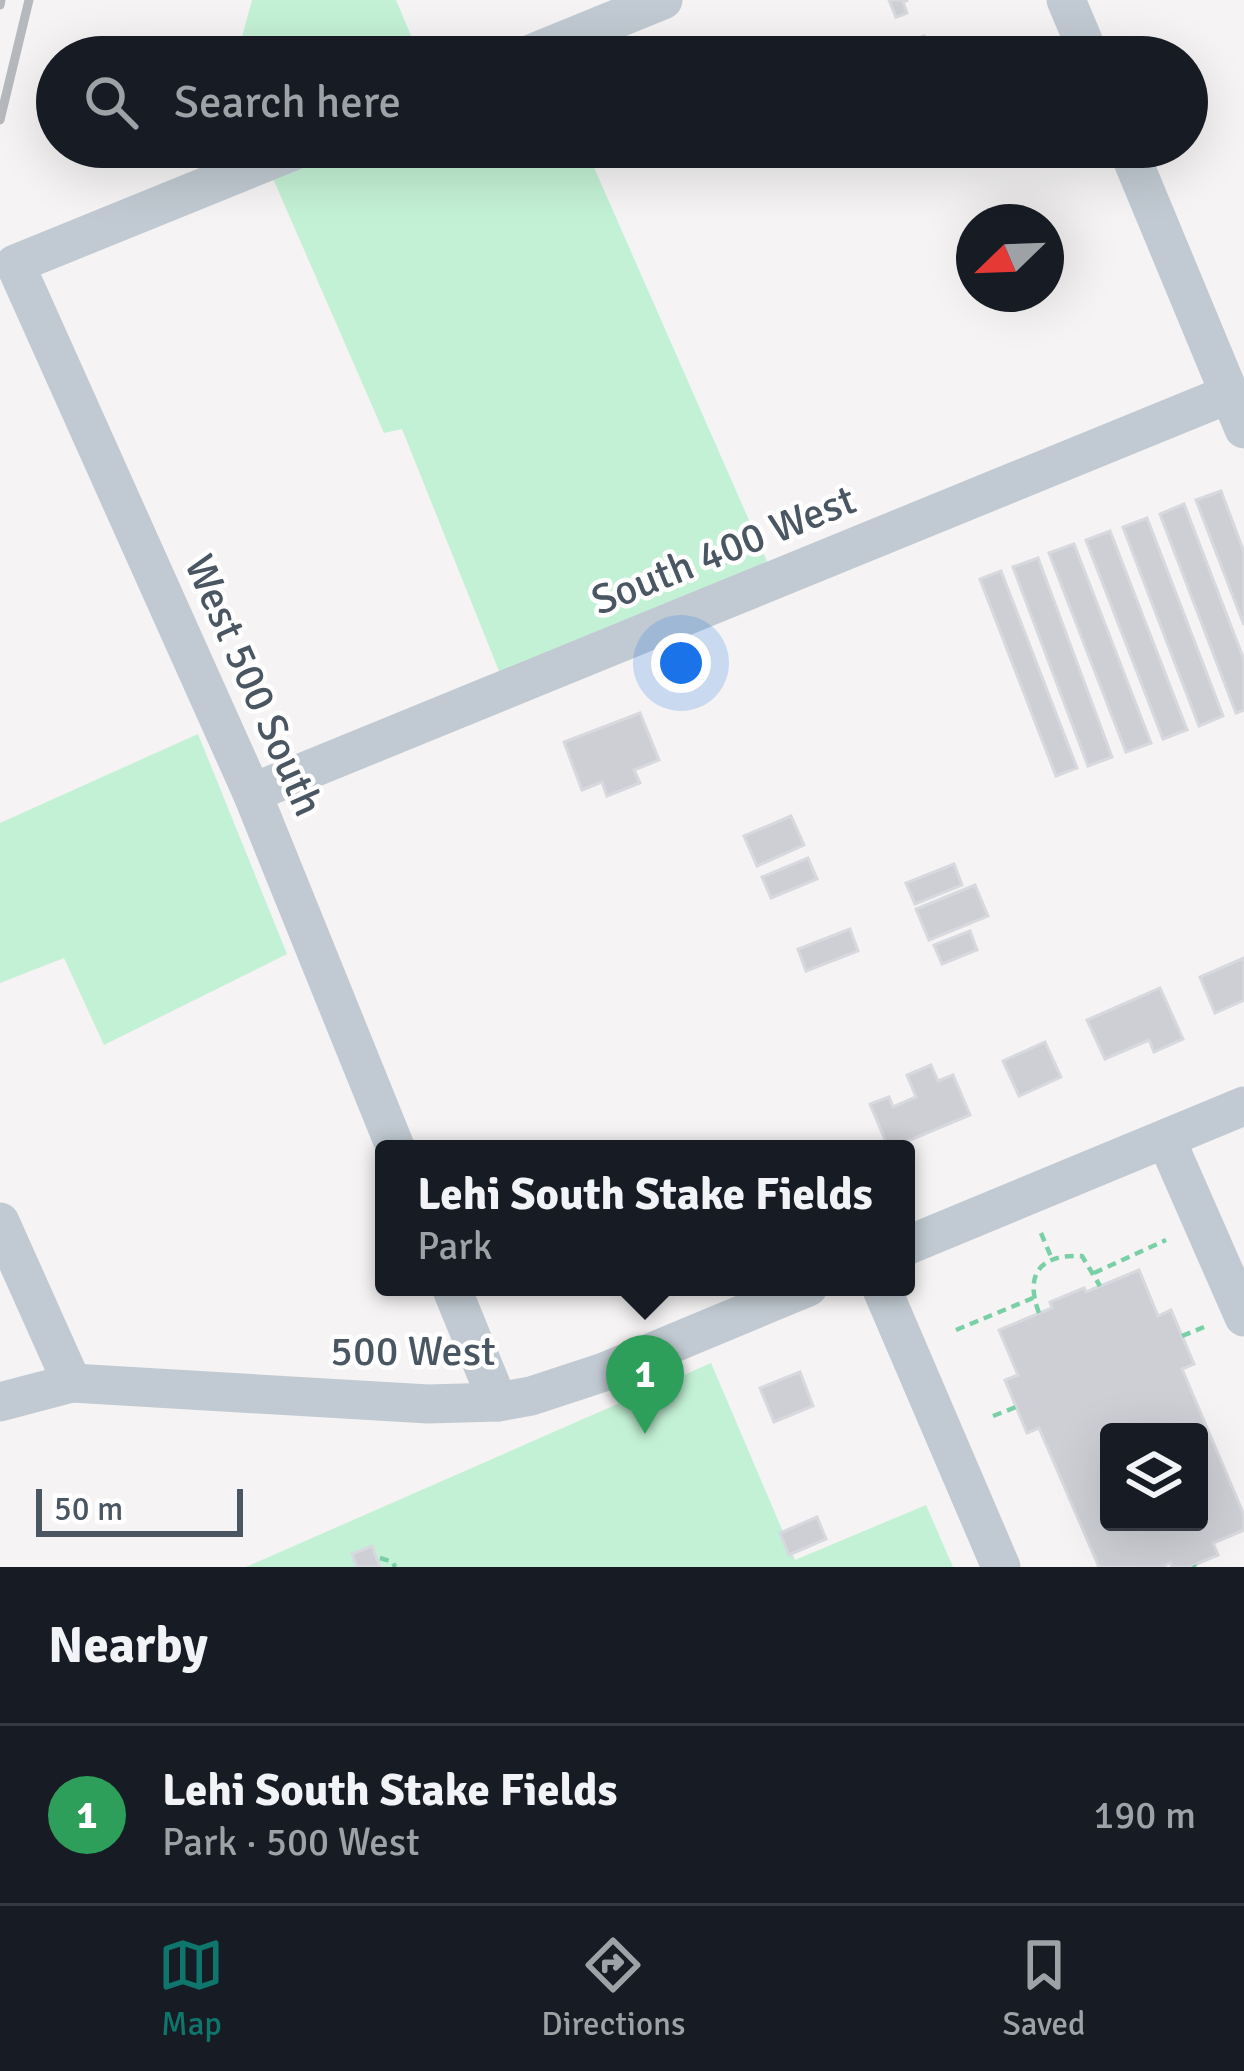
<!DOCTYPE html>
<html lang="en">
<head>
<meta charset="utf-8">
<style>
	:root { --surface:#171b24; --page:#20242c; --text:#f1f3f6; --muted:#9ea1a6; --line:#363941; --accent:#0f766e }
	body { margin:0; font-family:Signika,sans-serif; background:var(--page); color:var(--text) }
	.controls { position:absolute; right:36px; bottom:36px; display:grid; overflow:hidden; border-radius:12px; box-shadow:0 12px 48px #0002 }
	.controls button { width:108px; height:108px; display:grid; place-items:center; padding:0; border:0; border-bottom:3px solid var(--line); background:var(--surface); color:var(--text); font:60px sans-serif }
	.compass { position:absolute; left:956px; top:204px; width:108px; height:108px; border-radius:50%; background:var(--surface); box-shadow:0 12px 48px #0002; rotate:247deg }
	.scale { position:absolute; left:36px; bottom:30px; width:207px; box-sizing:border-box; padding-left:12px; border:6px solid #4a5661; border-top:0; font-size:33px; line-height:42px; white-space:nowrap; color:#4a5661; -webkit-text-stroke:9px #fff; paint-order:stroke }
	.you { position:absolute; left:681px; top:663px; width:42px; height:42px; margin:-30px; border:9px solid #fff; border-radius:50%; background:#1a73e8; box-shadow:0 0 0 18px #1a73e833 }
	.badge { display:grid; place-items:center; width:78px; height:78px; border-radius:50%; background:var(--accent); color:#fff; font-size:39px; font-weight:700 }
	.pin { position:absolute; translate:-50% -99px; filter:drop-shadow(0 3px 6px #0008) }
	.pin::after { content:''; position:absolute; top:63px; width:42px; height:36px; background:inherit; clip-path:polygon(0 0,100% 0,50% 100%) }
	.popup { position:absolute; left:375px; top:1140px; width:540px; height:156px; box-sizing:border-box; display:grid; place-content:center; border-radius:12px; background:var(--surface); filter:drop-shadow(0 3px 9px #0005); font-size:39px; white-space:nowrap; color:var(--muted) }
	.popup b { font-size:45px; color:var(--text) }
	.popup::after { content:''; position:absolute; left:50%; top:100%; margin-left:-24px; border:24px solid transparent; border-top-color:var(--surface) }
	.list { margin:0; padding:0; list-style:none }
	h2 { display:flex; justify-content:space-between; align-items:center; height:156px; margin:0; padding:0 48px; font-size:51px }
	h2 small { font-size:39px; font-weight:400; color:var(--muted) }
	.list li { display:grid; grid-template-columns:78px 1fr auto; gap:36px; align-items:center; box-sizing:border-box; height:180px; padding:0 48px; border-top:3px solid var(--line) }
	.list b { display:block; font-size:45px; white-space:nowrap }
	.list p { margin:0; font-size:39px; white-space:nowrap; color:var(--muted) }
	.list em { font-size:39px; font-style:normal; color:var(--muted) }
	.icon { flex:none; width:66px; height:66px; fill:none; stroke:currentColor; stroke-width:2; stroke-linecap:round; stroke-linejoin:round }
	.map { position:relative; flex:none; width:1244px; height:1567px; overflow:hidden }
	.search { position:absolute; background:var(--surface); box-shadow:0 12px 48px #0002; left:36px; right:36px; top:36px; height:132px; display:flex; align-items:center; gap:30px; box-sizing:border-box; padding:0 42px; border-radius:66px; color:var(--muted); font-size:45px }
	.sheet { height:336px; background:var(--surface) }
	nav { display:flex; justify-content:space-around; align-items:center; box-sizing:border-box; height:168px; border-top:3px solid var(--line); background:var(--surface); font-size:33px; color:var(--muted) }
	nav a { display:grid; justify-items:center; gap:6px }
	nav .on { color:var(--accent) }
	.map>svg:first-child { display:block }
	.green { fill:#c3f1d5 }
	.building { fill:#cdcfd5; stroke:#d7d9de; stroke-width:3; fill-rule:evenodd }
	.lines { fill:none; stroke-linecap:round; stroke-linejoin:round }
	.path { stroke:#7ad0a6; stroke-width:4.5; stroke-dasharray:9 6; stroke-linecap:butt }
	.minor { stroke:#c1cad2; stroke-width:39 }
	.rail { stroke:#b5b8bd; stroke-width:9 }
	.labels { text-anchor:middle; stroke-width:9; stroke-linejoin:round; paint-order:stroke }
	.street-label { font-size:42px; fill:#4a5661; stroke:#fff }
</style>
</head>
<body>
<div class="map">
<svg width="1244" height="1567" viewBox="0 0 1244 1567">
	<rect width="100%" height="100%" fill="#f5f3f3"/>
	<g class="green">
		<polygon points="252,0 396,0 420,57 240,57 239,48"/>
		<polygon points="337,147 585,147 770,568 501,676 402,429 384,433 271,174"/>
		<polygon points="198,734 287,954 104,1045 64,958 0,983 0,823"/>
		<polygon points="711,1363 795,1560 926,1505 953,1567 246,1567"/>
	</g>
	<g class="building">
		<polygon points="889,0 908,0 903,2 907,13 896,17"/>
		<polygon points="924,36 932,57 908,57 903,44"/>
		<polygon points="1016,43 1022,57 981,57"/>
		<polygon points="1221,491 1244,552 1244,625 1196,500"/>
		<polygon points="1184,504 1244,660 1244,710 1236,713 1160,514"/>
		<polygon points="1147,518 1223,716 1199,726 1123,527"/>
		<polygon points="1110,531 1187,730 1163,739 1086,540"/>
		<polygon points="1074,544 1151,743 1126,752 1049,553"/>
		<polygon points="1038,558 1112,757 1088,766 1013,567"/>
		<polygon points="1001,571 1077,768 1056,776 980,579"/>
		<polygon points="640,713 659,760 634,770 640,783 607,796 602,782 582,790 564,742"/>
		<polygon points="791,816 804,845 757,866 744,836"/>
		<polygon points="808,858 817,879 771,898 762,877"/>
		<polygon points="954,864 962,885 915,904 906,883"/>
		<polygon points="975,885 988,916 929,940 916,909"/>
		<polygon points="850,929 858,951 806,971 798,949"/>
		<polygon points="970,931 977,950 942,964 934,945"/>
		<polygon points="1244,958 1244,1000 1215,1013 1200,977"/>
		<polygon points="1160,988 1183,1039 1154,1052 1149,1040 1105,1059 1087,1020"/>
		<polygon points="1045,1042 1061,1077 1019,1096 1003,1061"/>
		<polygon points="931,1065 938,1081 953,1075 970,1115 889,1149 870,1104 889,1097 893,1107 916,1097 907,1075"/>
		<path d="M1139,1270L1158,1316L1171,1310L1194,1364L1182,1369L1244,1515V1530L1213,1543L1218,1555L1190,1567H1172L1170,1563L1162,1567H1099L1039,1428L1027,1433L1005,1380L1018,1375L999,1330L1052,1308L1050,1302L1084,1288L1086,1292ZM1109,1432H1199V1522H1109Z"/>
		<polygon points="800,1372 813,1406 774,1422 760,1388"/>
		<polygon points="817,1517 826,1539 789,1555 780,1533"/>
		<polygon points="372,1546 380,1567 357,1567 352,1554"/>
	</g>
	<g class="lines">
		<g class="path">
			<polyline points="1041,1233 1052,1259"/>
			<polyline points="1094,1273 1166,1240"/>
			<path d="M1039,1313C1024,1273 1041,1254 1082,1256L1100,1286"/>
			<polyline points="956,1330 1033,1298"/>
			<polyline points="1182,1336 1204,1327"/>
			<polyline points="993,1416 1016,1407"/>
			<polyline points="380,1558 393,1562 395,1567"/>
			<polyline points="1194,1565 1195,1567"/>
		</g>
		<g class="minor">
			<polyline points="1066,0 1090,57"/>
			<polyline points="523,57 663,0"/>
			<polyline points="303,147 15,264 252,793 396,1149"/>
			<polyline points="1127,147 1244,429"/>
			<polyline points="252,793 1229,394"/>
			<polyline points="1166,1139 1244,1317"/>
			<polyline points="0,1222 72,1383"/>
			<polyline points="906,1246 1244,1106"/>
			<polyline points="451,1287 498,1402"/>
			<polyline points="881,1287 1001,1567"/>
			<polyline points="0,1402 72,1383 428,1404 498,1402 531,1396 604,1372 808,1287"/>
		</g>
		<g class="rail">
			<polyline points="0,5 1,0"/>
			<polyline points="0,120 29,0"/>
		</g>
	</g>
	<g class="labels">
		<g class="street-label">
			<text transform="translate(723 549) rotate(-22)" y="15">South 400 West</text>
			<text transform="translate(255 685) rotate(66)" y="15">West 500 South</text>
			<text x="413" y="1365">500 West</text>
		</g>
	</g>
</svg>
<div class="controls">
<button><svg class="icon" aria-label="layers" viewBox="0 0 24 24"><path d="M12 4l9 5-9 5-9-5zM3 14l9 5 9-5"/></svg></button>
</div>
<svg class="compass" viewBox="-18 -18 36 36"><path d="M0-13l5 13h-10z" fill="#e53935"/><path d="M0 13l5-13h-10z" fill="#9ea1a6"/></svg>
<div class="scale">50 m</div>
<div class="you"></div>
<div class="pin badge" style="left:645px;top:1434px;background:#2e9e5b">1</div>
<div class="popup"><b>Lehi South Stake Fields</b>Park</div>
<div class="search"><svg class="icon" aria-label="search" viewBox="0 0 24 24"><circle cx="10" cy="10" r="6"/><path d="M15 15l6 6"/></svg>Search here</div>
</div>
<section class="sheet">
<h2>Nearby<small></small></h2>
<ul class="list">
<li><span class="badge" style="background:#2e9e5b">1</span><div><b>Lehi South Stake Fields</b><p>Park · 500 West</p></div><em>190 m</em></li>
</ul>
</section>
<nav>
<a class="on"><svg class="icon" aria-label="map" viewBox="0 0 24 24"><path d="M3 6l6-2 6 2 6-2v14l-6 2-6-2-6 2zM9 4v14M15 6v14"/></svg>Map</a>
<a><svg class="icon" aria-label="directions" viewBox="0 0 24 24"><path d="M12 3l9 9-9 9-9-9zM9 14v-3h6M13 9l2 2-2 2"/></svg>Directions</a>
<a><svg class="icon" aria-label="saved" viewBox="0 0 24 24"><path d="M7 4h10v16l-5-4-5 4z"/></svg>Saved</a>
</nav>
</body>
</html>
